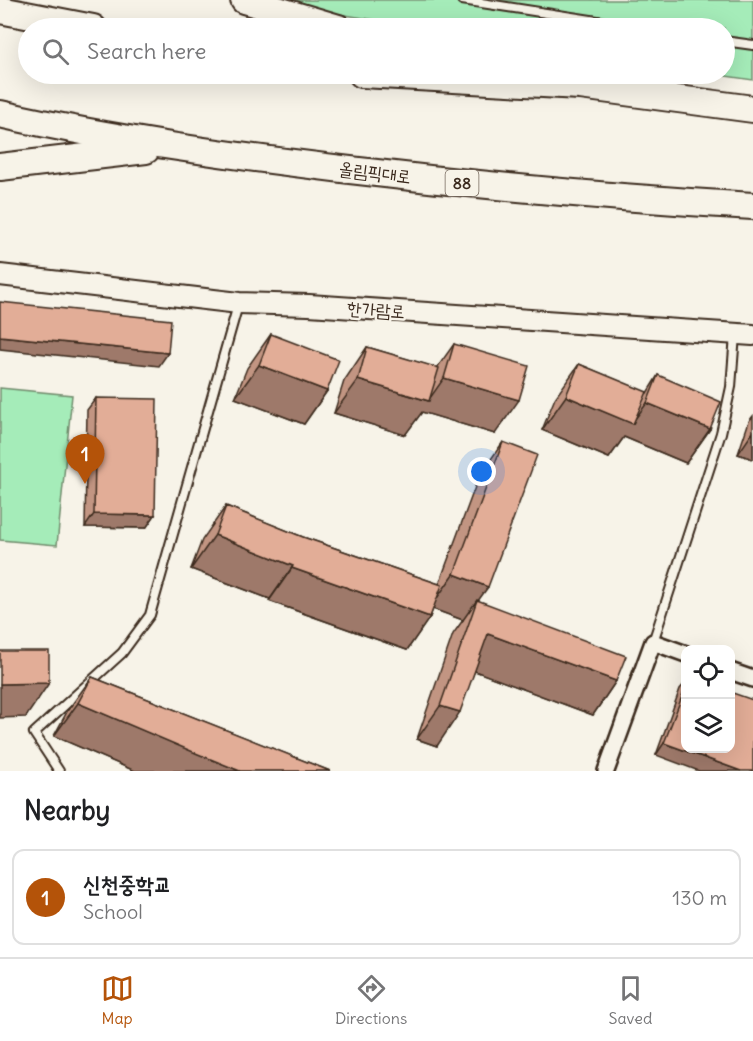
<!DOCTYPE html>
<html lang="en">
<head>
<meta charset="utf-8">
<style>
	:root { --surface:#fff; --page:#f6f6f6; --text:#202124; --muted:#757577; --line:#e0e0e0; --accent:#b45309 }
	body { margin:0; font-family:Delius,"Poor Story",sans-serif; background:var(--page); color:var(--text) }
	.controls { position:absolute; right:18px; bottom:18px; display:grid; overflow:hidden; border-radius:12px; box-shadow:0 6px 24px #0002 }
	.controls button { width:54px; height:54px; display:grid; place-items:center; padding:0; border:0; border-bottom:2px solid var(--line); background:var(--surface); color:var(--text); font:30px sans-serif }
	.you { position:absolute; left:482px; top:472px; width:21px; height:21px; margin:-15px; border:4px solid #fff; border-radius:50%; background:#1a73e8; box-shadow:0 0 0 9px #1a73e833 }
	.badge { display:grid; place-items:center; width:39px; height:39px; border-radius:50%; background:var(--accent); color:#fff; font-size:20px; font-weight:700 }
	.pin { position:absolute; translate:-50% -50px; filter:drop-shadow(0 2px 3px #0008) }
	.pin::after { content:''; position:absolute; top:32px; width:21px; height:18px; background:inherit; clip-path:polygon(0 0,100% 0,50% 100%) }
	.list { margin:0; padding:0; list-style:none }
	h2 { display:flex; justify-content:space-between; align-items:center; height:78px; margin:0; padding:0 24px; font-size:26px }
	h2 small { font-size:20px; font-weight:400; color:var(--muted) }
	.list li { display:grid; grid-template-columns:39px 1fr auto; gap:18px; align-items:center; box-sizing:border-box; height:96px; margin:0 12px 12px; padding:0 12px; border:2px solid var(--line); border-radius:12px }
	.list b { display:block; font-size:22px; white-space:nowrap }
	.list p { margin:0; font-size:20px; white-space:nowrap; color:var(--muted) }
	.list em { font-size:20px; font-style:normal; color:var(--muted) }
	.icon { flex:none; width:33px; height:33px; fill:none; stroke:currentColor; stroke-width:2; stroke-linecap:round; stroke-linejoin:round }
	.map { position:relative; flex:none; width:753px; height:771px; overflow:hidden }
	.search { position:absolute; background:var(--surface); box-shadow:0 6px 24px #0002; left:18px; right:18px; top:18px; height:66px; display:flex; align-items:center; gap:15px; box-sizing:border-box; padding:0 21px; border-radius:33px; color:var(--muted); font-size:22px }
	.sheet { height:186px; background:var(--surface) }
	nav { display:flex; justify-content:space-around; align-items:center; box-sizing:border-box; height:84px; border-top:2px solid var(--line); background:var(--surface); font-size:16px; color:var(--muted) }
	nav a { display:grid; justify-items:center; gap:3px }
	nav .on { color:var(--accent) }
	.map>svg:first-child { display:block }
	.green { fill:#a5ecb9; stroke:#708b6c; stroke-width:1.5 }
	.lines { fill:none; stroke-linecap:round; stroke-linejoin:round }
	.service-casing { stroke:#3b2a1e; stroke-width:12 }
	.minor-casing { stroke:#3b2a1e; stroke-width:20 }
	.tertiary-casing { stroke:#3b2a1e; stroke-width:24 }
	.trunk-casing { stroke:#3b2a1e; stroke-width:30 }
	.service { stroke:#f7f3e8; stroke-width:8 }
	.minor { stroke:#f7f3e8; stroke-width:15 }
	.tertiary { stroke:#f7f3e8; stroke-width:20 }
	.trunk { stroke:#f7f3e8; stroke-width:26 }
	.wall { fill:#c29582; stroke:#3b2a1e; stroke-width:1.5 }
	.shaded-wall { fill:#9e796a; stroke:#3b2a1e; stroke-width:1.5 }
	.building { fill:#e2ad97; stroke:#3b2a1e; stroke-width:1.5 }
	.labels { text-anchor:middle; stroke-width:5; stroke-linejoin:round; paint-order:stroke }
	.shield { fill:#f7f3e8; stroke:#73665b; stroke-width:1.5 }
	.shield-label { font-size:16px; font-weight:bold; fill:#3b2a1e }
	.street-label { font-size:18px; fill:#3b2a1e; stroke:#f7f3e8 }
</style>
</head>
<body>
<div class="map">
<svg width="753" height="771" viewBox="0 0 753 771">
	<rect width="100%" height="100%" fill="#f7f3e8"/>
	<filter id="ink" filterUnits="userSpaceOnUse"><feTurbulence type="fractalNoise" baseFrequency=".0167" numOctaves="2"/><feDisplacementMap in="SourceGraphic" scale="12" xChannelSelector="R" yChannelSelector="G"/><feConvolveMatrix kernelMatrix="1 2 1 2 8 2 1 2 1" color-interpolation-filters="sRGB"/></filter>
	<g filter="url(#ink)">
		<g class="green">
			<polygon points="253,0 753,0 753,80 712,74 724,74 724,28 425,28"/>
			<polygon points="0,388 72,395 57,545 0,540"/>
		</g>
		<g class="lines">
			<g class="service-casing">
				<g id="service">
					<polyline points="462,0 643,28"/>
					<polyline points="724,41 753,45"/>
					<polyline points="653,642 721,433 731,387 735,335"/>
					<polyline points="59,771 34,733 122,653 150,615 238,305"/>
				</g>
			</g>
			<g class="minor-casing">
				<g id="minor">
					<polyline points="730,671 753,679"/>
					<polyline points="606,771 653,642 686,654"/>
				</g>
			</g>
			<g class="tertiary-casing">
				<polyline id="tertiary" points="0,275 239,303 309,305 753,335"/>
			</g>
			<g class="trunk-casing">
				<g id="trunk">
					<polyline points="244,0 338,28"/>
					<polyline points="0,10 93,28"/>
					<polyline points="362,74 580,86 753,109"/>
					<path d="M0,114C115,140 233,156 350,170C484,186 618,198 753,206"/>
					<polyline points="0,167 146,150"/>
				</g>
			</g>
			<use href="#service" class="service"/>
			<use href="#minor" class="minor"/>
			<use href="#tertiary" class="tertiary"/>
			<use href="#trunk" class="trunk"/>
		</g>
		<g class="wall">
			<polygon points="271,334 327,391 304,424 235,398 247,368"/>
			<polygon points="454,344 495,434 422,412 405,435 334,413 344,381 367,347 437,368"/>
			<polygon points="579,364 647,393 658,375 710,429 686,463 624,437 609,458 542,430 555,398"/>
			<polygon points="96,398 155,515 146,528 85,527 87,410"/>
			<polygon points="753,416 753,459 738,454 749,421"/>
			<polygon points="503,442 478,601 616,681 593,715 475,671 437,746 417,739 453,634 463,620 433,609 430,617 407,650 269,601 270,599 191,569 202,540 226,506 303,537 439,584 479,476"/>
			<polygon points="92,677 330,771 135,771 54,736 68,710"/>
			<polygon points="686,682 686,748 656,755 680,689"/>
		</g>
		<g class="shaded-wall">
			<polygon points="0,336 168,353 159,366 0,349"/>
			<polygon points="259,365 327,391 304,424 235,398"/>
			<polygon points="444,378 519,400 495,434 422,412 405,435 334,413 358,380 428,401"/>
			<polygon points="566,396 632,423 647,403 710,429 686,463 624,437 609,458 542,430"/>
			<polygon points="753,432 753,459 738,454"/>
			<polygon points="94,514 155,515 146,528 85,527"/>
			<polygon points="215,535 293,566 270,599 191,569"/>
			<polygon points="292,568 430,617 407,650 269,601"/>
			<polygon points="454,574 488,587 475,605 477,600 463,620 430,608"/>
			<polygon points="488,634 616,681 593,715 464,667"/>
			<polygon points="49,683 26,717 0,718 0,684"/>
			<polygon points="78,703 240,771 135,771 54,736"/>
			<polygon points="440,706 460,712 437,746 417,739"/>
			<polygon points="664,743 741,771 699,771 656,755"/>
		</g>
		<g class="building">
			<polygon points="0,302 171,320 168,353 0,336"/>
			<polygon points="271,334 339,360 327,391 259,365"/>
			<polygon points="454,344 529,366 519,400 444,378"/>
			<polygon points="367,347 439,368 429,401 358,380"/>
			<polygon points="579,364 647,392 633,424 566,396"/>
			<polygon points="658,375 721,402 710,429 647,403"/>
			<polygon points="96,398 157,399 155,515 94,514"/>
			<polygon points="503,442 537,455 488,587 454,574"/>
			<polygon points="226,506 303,537 442,585 430,617 292,568 293,566 215,535"/>
			<polygon points="477,600 626,656 616,681 488,634 460,712 440,706"/>
			<polygon points="0,651 49,651 49,683 0,684"/>
			<polygon points="92,677 330,771 240,771 198,754 78,703"/>
			<polygon points="686,686 686,748 730,748 730,692 753,700 753,771 741,771 664,743"/>
		</g>
	</g>
	<g class="labels">
		<rect class="shield" x="445.5" y="170" width="33" height="26" rx="4.5"/>
		<g class="shield-label">
			<text x="462" y="189">88</text>
		</g>
		<g class="street-label">
			<text transform="translate(375 173) rotate(7)" y="6">올림픽대로</text>
			<text transform="translate(376 310) rotate(4)" y="6">한가람로</text>
		</g>
	</g>
</svg>
<div class="controls">
<button><svg class="icon" aria-label="locate" viewBox="0 0 24 24"><circle cx="12" cy="12" r="6"/><path d="M12 2v4M12 18v4M2 12h4M18 12h4"/></svg></button>
<button><svg class="icon" aria-label="layers" viewBox="0 0 24 24"><path d="M12 4l9 5-9 5-9-5zM3 14l9 5 9-5"/></svg></button>
</div>
<div class="you"></div>
<div class="pin badge" style="left:85px;top:484px">1</div>
<div class="search"><svg class="icon" aria-label="search" viewBox="0 0 24 24"><circle cx="10" cy="10" r="6"/><path d="M15 15l6 6"/></svg>Search here</div>
</div>
<section class="sheet">
<h2>Nearby<small></small></h2>
<ul class="list">
<li><span class="badge">1</span><div><b>신천중학교</b><p>School</p></div><em>130 m</em></li>
</ul>
</section>
<nav>
<a class="on"><svg class="icon" aria-label="map" viewBox="0 0 24 24"><path d="M3 6l6-2 6 2 6-2v14l-6 2-6-2-6 2zM9 4v14M15 6v14"/></svg>Map</a>
<a><svg class="icon" aria-label="directions" viewBox="0 0 24 24"><path d="M12 3l9 9-9 9-9-9zM9 14v-3h6M13 9l2 2-2 2"/></svg>Directions</a>
<a><svg class="icon" aria-label="saved" viewBox="0 0 24 24"><path d="M7 4h10v16l-5-4-5 4z"/></svg>Saved</a>
</nav>
</body>
</html>
